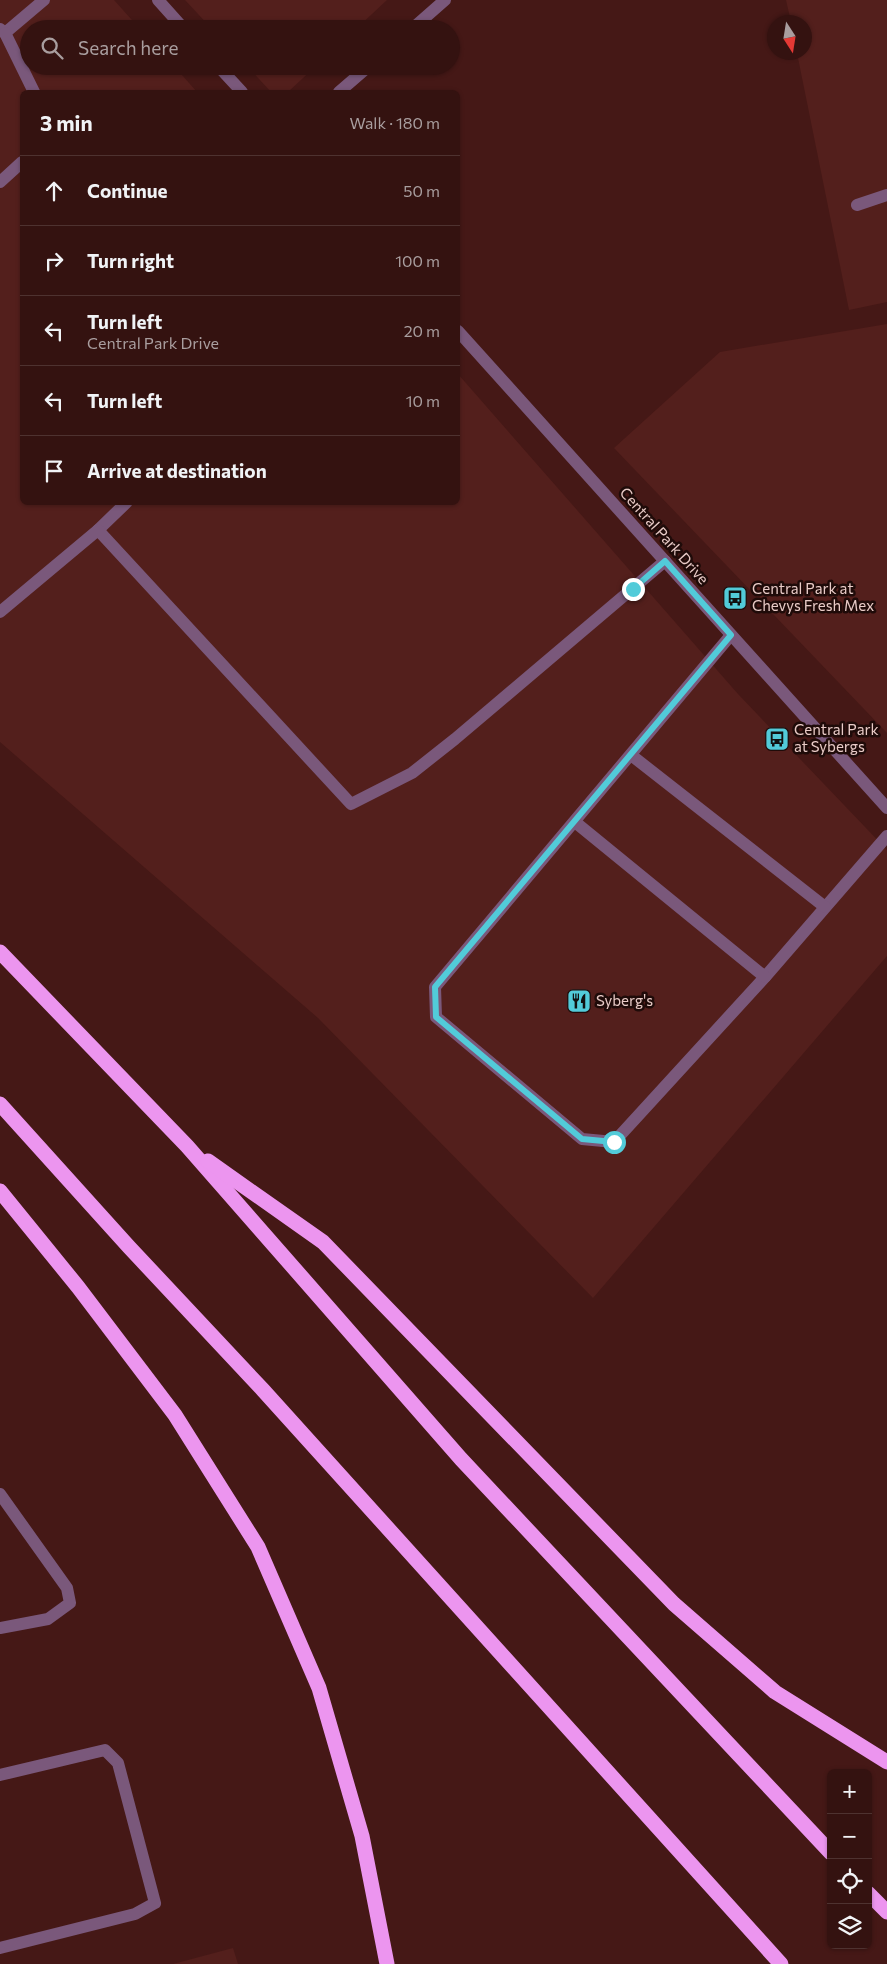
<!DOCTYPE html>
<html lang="en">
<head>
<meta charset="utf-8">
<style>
	:root { --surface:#341210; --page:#3f201e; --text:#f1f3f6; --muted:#a99e9f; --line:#4e3230 }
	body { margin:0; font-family:Commissioner,sans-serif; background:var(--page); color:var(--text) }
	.controls { position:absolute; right:15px; bottom:15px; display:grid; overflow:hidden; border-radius:8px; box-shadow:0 1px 4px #0004 }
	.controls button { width:45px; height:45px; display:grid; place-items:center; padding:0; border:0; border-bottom:1px solid var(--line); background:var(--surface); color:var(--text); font:25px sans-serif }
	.compass { position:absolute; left:767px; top:15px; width:45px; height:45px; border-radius:50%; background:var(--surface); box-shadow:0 1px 4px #0004; rotate:168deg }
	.stop { position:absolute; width:15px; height:15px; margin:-11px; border:4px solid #52cbd9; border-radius:50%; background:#fff }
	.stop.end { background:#52cbd9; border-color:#fff; box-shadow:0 1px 5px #0008 }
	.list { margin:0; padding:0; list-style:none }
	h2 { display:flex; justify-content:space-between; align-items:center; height:65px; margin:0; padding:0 20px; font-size:21px }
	h2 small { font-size:16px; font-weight:400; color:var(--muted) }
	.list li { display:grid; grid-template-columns:32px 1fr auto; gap:15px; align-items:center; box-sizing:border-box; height:70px; padding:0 20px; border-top:1px solid var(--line) }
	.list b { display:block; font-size:19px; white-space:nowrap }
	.list p { margin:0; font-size:16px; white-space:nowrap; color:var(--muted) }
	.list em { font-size:16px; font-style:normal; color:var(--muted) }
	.icon { flex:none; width:28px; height:28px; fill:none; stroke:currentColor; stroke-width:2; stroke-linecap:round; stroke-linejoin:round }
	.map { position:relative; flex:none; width:887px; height:1964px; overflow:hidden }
	.search { position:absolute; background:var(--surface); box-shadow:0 1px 4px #0004; left:20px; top:20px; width:440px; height:55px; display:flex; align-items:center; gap:12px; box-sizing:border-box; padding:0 18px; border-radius:28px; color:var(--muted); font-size:19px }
	.panel { position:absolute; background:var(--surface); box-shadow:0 1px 4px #0004; left:20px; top:90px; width:440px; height:415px; border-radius:8px }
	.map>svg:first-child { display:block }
	.built { fill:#531f1c }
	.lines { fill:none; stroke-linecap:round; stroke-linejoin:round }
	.minor { stroke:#7a587b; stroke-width:12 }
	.highway { stroke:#ec95ef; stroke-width:15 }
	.route { stroke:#52cbd9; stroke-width:6 }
	.labels { text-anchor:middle; stroke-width:5; stroke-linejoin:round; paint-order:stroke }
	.street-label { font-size:15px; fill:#e9cbc7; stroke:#1f0b09 }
	.poi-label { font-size:15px; fill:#e9cbc7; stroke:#1f0b09; text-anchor:start }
</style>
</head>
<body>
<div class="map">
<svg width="887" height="1964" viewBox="0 0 887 1964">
	<rect width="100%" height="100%" fill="#451816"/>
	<g class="built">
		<polygon points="0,0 114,0 140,29 29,29 29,66 174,66 197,92 22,92 22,502 458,502 458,374 738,694 887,850 887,956 593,1298 318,1018 0,742"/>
		<polygon points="185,0 387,0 356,29 212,29"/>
		<polygon points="786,0 887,0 887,302 849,310 797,53 804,52 804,22 791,22"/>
		<polygon points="247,66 316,66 288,92 271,92"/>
		<polygon points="887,324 887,733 614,448 720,352"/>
		<polygon points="233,1948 238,1964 173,1964"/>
	</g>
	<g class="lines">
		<g class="minor">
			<polyline points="158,0 184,29"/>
			<polyline points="0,29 5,33 44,0"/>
			<polyline points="412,29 445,0"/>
			<polyline points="5,33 34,92"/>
			<polyline points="218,66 242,92"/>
			<polyline points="339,92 369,66"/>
			<polyline points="0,182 22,162"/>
			<polyline points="857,205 887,195"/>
			<polyline points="458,331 887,808"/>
			<polyline points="98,530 127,502"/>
			<polyline points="0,612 98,530 351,804 412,773 455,739 665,561"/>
			<polyline points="731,635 435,987 436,1017 582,1139 614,1142 765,977 887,836"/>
			<polyline points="631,755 825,907"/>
			<polyline points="575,822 765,977"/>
			<polyline points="0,1494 67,1588 70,1603 48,1619 0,1628"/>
			<polyline points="0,1775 105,1750 118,1763 155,1903 135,1914 0,1948"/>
		</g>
		<g class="highway">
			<polyline points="0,952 187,1146 461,1459 831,1853"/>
			<polyline points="0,1104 129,1247 263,1390 781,1964"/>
			<polyline points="208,1161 323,1242 674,1604 775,1692 887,1762"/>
			<polyline points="0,1191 78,1287 175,1415 258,1547 319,1688 362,1836 387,1964"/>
			<polyline points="868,1893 887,1912"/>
		</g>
	</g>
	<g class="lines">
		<polyline class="route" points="614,1142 582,1139 436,1017 435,987 731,635 665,561 633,589"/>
	</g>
	<defs>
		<g id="bus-square" transform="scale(1.25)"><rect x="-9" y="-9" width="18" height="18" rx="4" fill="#52cbd9" stroke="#1f0b09"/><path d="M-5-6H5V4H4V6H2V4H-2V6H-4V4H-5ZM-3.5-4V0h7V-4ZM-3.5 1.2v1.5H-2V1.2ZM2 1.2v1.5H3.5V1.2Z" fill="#111"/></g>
		<g id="restaurant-square" transform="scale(1.25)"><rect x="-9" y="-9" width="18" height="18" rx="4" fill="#52cbd9" stroke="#1f0b09"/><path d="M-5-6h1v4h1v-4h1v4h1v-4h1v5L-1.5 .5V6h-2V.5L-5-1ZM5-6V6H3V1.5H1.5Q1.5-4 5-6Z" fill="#111"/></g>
	</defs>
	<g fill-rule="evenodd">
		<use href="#bus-square" x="735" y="598"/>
		<use href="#bus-square" x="777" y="739"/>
		<use href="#restaurant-square" x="579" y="1001"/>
	</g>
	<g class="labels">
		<g class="street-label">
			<text transform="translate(664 536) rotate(48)" y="5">Central Park Drive</text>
		</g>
		<g class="poi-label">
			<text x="752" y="594">Central Park at<tspan x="752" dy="17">Chevys Fresh Mex</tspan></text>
			<text x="794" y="735">Central Park<tspan x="794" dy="17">at Sybergs</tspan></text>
			<text x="596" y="1006">Syberg's</text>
		</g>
	</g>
</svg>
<div class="controls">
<button>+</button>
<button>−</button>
<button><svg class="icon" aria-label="locate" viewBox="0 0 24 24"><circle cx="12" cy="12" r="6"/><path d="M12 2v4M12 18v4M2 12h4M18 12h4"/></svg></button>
<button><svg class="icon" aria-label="layers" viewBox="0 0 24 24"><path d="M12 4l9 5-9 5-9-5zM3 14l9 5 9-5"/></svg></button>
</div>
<svg class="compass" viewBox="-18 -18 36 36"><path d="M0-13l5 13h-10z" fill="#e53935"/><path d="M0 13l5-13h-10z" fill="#a99e9f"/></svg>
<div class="stop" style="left:614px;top:1142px"></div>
<div class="stop end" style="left:633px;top:589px"></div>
<div class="search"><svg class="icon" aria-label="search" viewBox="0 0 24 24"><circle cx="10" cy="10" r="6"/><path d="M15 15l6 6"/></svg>Search here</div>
<section class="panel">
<h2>3 min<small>Walk · 180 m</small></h2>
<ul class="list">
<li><svg class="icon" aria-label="ahead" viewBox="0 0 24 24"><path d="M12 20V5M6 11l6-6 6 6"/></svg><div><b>Continue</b></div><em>50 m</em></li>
<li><svg class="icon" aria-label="right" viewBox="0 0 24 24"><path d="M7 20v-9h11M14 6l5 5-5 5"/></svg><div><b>Turn right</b></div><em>100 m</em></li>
<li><svg class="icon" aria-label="left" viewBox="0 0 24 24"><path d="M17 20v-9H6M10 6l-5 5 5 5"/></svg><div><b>Turn left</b><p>Central Park Drive</p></div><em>20 m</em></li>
<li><svg class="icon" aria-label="left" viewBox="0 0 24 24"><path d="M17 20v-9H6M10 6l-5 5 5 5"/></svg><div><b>Turn left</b></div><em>10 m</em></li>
<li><svg class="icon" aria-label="arrive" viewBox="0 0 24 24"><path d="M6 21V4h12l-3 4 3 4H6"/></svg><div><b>Arrive at destination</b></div></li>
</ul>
</section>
</div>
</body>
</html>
